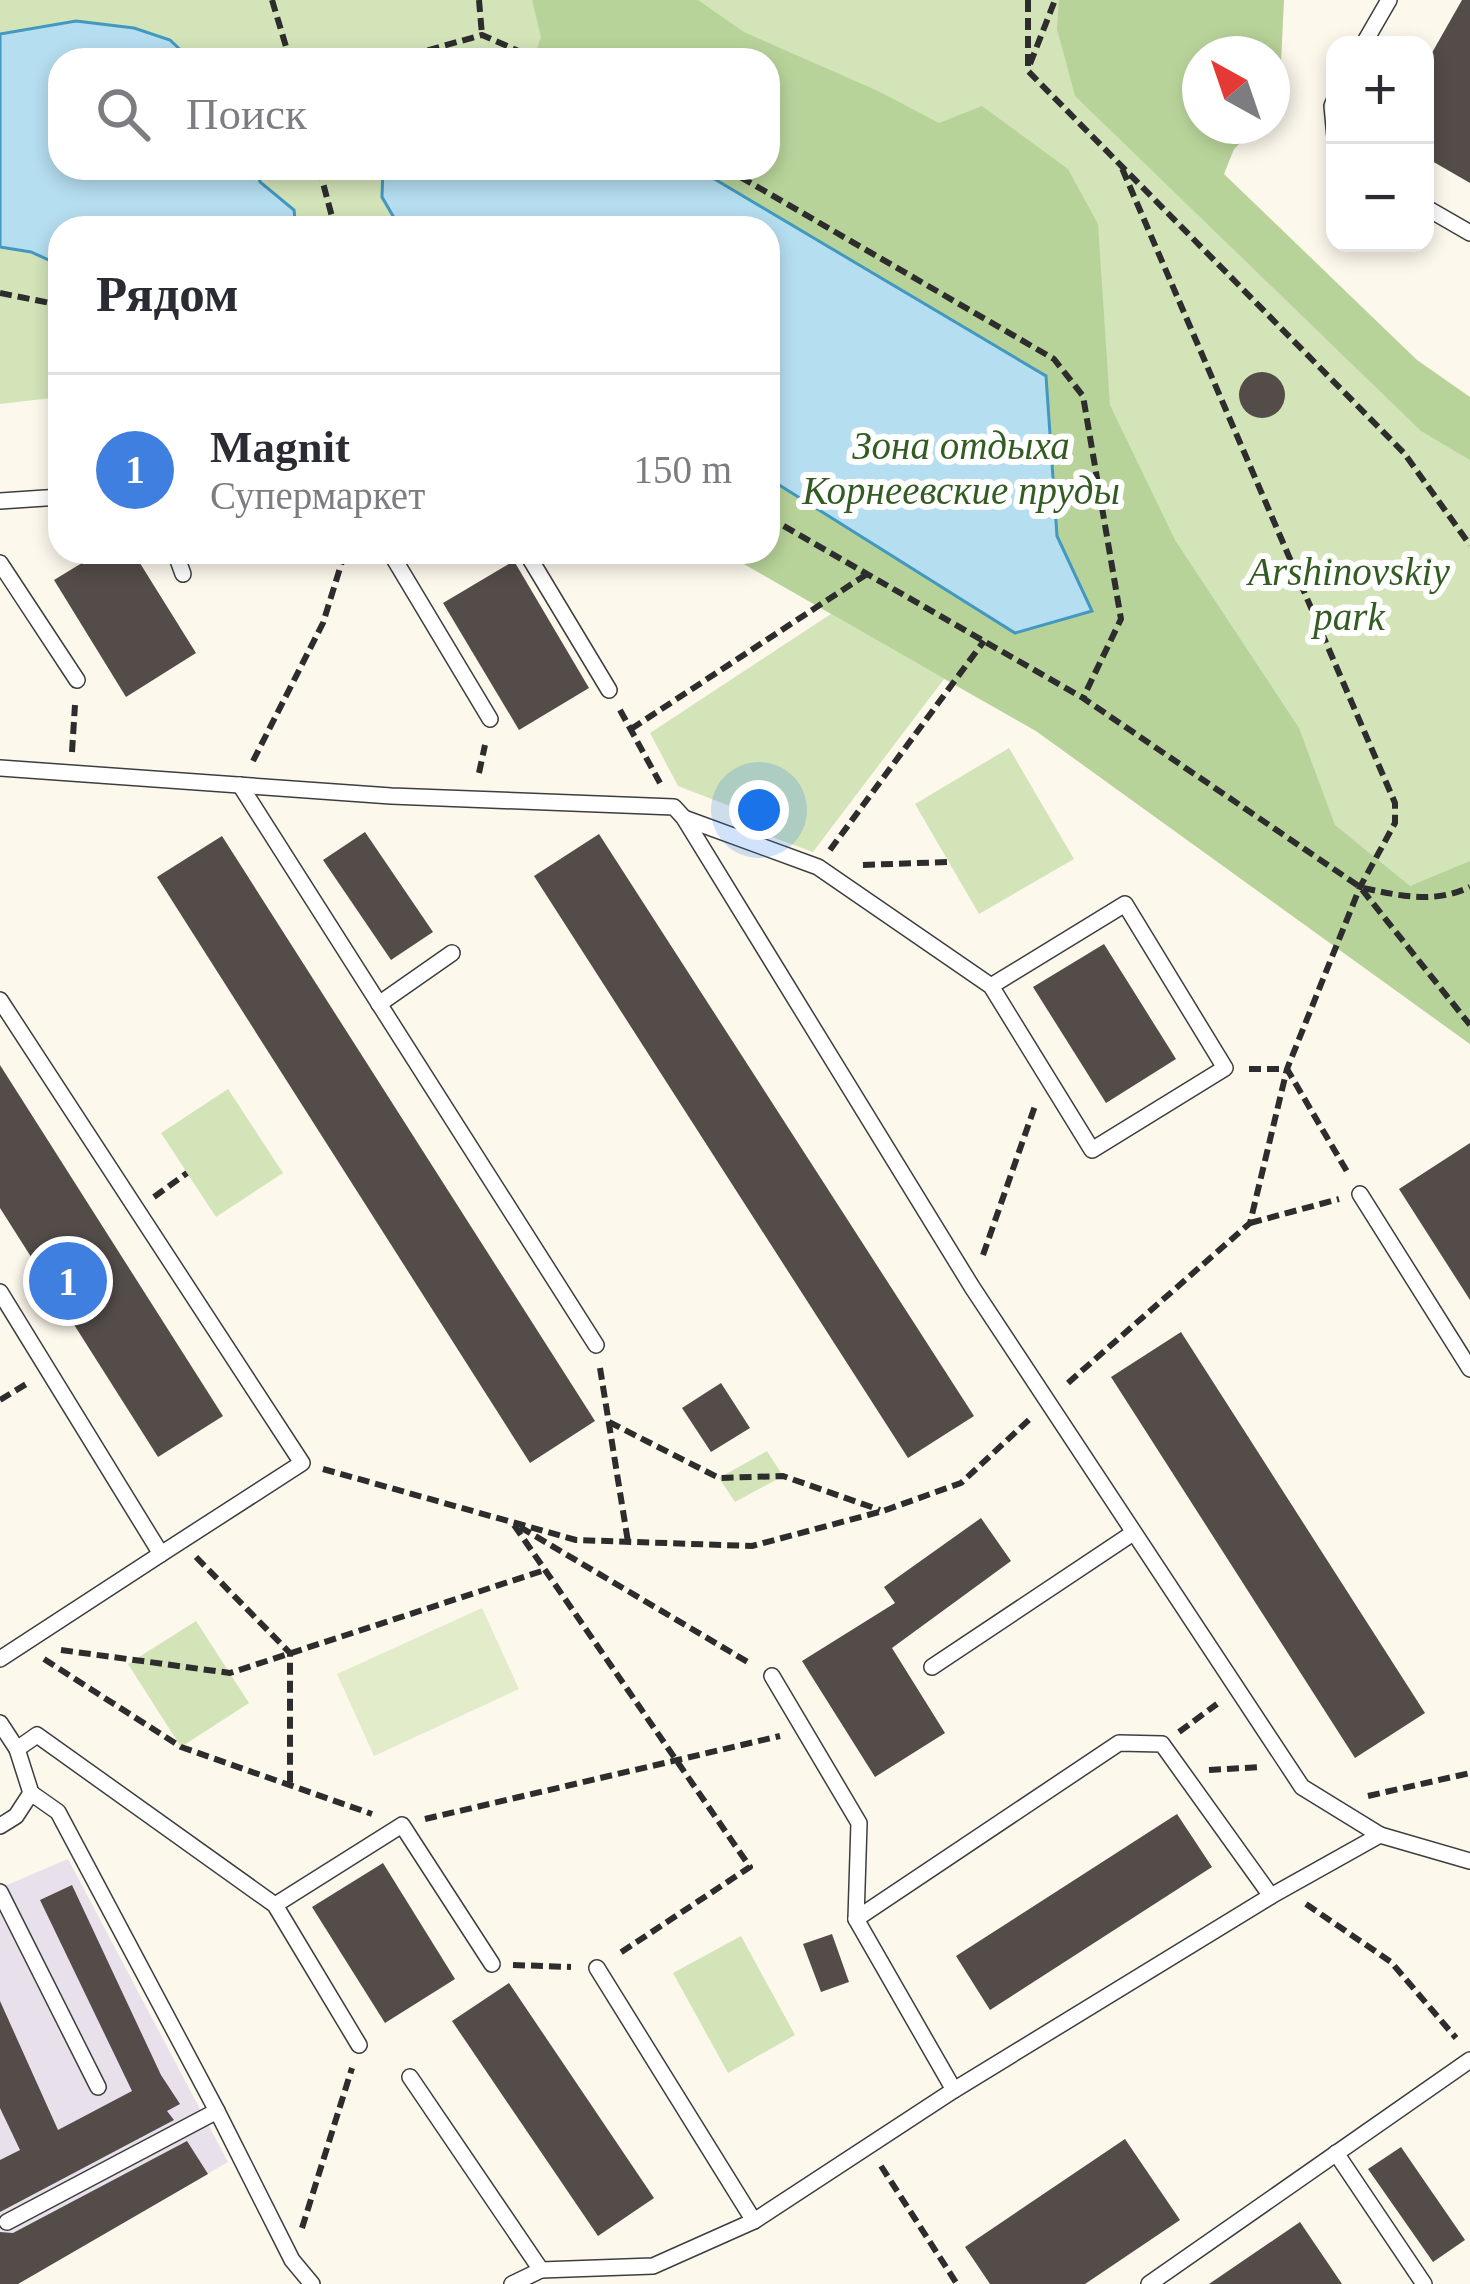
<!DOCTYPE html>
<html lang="ru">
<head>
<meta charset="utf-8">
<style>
	:root { --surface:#fff; --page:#f7f7f7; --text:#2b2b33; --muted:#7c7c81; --line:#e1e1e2; --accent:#ae3141 }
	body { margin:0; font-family:"Times New Roman",serif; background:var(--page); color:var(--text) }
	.controls { position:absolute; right:36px; top:36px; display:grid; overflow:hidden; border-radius:24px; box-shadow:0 6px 18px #0003 }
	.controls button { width:108px; height:108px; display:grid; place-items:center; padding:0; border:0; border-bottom:3px solid var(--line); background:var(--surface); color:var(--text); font:60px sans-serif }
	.compass { position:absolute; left:1182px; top:36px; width:108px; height:108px; border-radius:50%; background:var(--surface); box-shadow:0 6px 18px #0003; rotate:320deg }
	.you { position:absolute; left:759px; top:810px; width:42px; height:42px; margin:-30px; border:9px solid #fff; border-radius:50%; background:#1a73e8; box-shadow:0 0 0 18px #1a73e833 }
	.badge { display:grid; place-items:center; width:78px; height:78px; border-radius:50%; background:var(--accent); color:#fff; font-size:39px; font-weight:700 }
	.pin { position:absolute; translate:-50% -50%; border:6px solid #fff; box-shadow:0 3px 12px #0006 }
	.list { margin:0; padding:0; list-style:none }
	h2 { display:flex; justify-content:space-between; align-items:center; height:156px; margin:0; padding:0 48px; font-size:51px }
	h2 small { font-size:39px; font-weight:400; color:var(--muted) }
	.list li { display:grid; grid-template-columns:78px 1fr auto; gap:36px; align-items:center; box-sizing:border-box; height:192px; padding:0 48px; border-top:3px solid var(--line) }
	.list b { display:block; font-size:45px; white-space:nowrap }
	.list p { margin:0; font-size:39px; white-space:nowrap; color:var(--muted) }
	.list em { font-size:39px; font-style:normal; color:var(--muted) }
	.icon { flex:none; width:66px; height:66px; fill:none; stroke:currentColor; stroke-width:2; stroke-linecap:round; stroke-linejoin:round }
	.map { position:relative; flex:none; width:1470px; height:2284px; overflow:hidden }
	.search { position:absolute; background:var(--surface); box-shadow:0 6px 18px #0003; left:48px; top:48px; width:732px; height:132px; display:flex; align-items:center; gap:30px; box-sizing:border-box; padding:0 42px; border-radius:36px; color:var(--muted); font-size:45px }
	.panel { position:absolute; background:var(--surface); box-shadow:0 6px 18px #0003; left:48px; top:216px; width:732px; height:348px; border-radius:36px }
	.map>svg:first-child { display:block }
	.industrial { fill:#e8e0ea }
	.green { fill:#d3e4b9; fill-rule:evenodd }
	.forest { fill:#b8d39a }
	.pitch { fill:#e3ecca }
	.water { fill:#b5def0; stroke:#4398c0; stroke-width:3 }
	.building { fill:#534c49 }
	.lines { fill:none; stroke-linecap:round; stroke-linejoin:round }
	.service-casing { stroke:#3e3e3e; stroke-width:18 }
	.path { stroke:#2d2d2d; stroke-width:6; stroke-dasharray:12 6; stroke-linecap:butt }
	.service { stroke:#fff; stroke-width:15 }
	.labels { text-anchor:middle; stroke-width:12; stroke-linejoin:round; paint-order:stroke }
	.park-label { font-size:39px; font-style:italic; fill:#335c23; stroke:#fff }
</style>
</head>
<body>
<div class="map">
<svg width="1470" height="2284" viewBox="0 0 1470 2284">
	<rect width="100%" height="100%" fill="#fdf8ec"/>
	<polygon class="industrial" points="68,1859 228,2162 18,2284 0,2284 0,1888"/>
	<g class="green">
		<path d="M0,0H1126L1080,86L1470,431V1044L1036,731L944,679L813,852L736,824L735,808L678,786L650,733L831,614L723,552H768V228H60V397L0,404ZM60,60H768V168H60Z"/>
		<polygon points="1009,748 1074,859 979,914 915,804"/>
		<polygon points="228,1089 283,1173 216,1217 161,1133"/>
		<polygon points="767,1451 783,1476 735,1502 719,1478"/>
		<polygon points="196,1621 249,1703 181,1747 128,1664"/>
		<polygon points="741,1936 795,2035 728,2073 673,1973"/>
	</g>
	<g class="forest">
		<polygon points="532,0 698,0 744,32 878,91 939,123 982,106 1068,169 1098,224 1110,405 1175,540 1299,728 1335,825 1410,886 1470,861 1470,1044 1036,731 723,552 768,552 768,478 1015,632 1092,610 1057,536 1045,376 696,168 768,168 768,60 533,60 541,37"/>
		<polygon points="1059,0 1284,0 1279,105 1272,112 1272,54 1200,54 1200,126 1258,126 1234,149 1224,174 1417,360 1470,397 1470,460 1421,431 1075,96 1057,29"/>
	</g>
	<polygon class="pitch" points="482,1608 519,1689 374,1756 337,1674"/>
	<g class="water">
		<polygon points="76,21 134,28 170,40 191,60 60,60 60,168 256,168 260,182 294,210 296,228 60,228 60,265 31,252 0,247 0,34"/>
		<polygon points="383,168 696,168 1046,376 1057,536 1092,611 1015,633 768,478 768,228 606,228 594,224 590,228 400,228 382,197"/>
	</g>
	<g class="building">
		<polygon points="1462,0 1470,0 1470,183 1425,157 1425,65"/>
		<circle cx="1262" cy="395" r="23"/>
		<polygon points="100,552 133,552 196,653 126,697 54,580"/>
		<polygon points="514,561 589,688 519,730 443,603"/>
		<polygon points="365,832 433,932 391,960 323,860"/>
		<polygon points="599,834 974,1416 908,1458 534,876"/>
		<polygon points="222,836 595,1421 530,1463 157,877"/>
		<polygon points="1104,944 1176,1059 1106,1103 1033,987"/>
		<polygon points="0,1065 223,1416 158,1457 0,1208"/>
		<polygon points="1470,1143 1470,1300 1399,1189"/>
		<polygon points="1181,1332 1425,1713 1355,1758 1111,1377"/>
		<polygon points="721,1383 750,1428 711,1452 682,1408"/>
		<polygon points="981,1518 1011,1561 892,1648 945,1733 875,1777 802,1661 895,1603 884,1587"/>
		<polygon points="1177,1814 1212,1867 990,2010 956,1956"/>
		<polygon points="383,1863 455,1979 385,2023 312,1907"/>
		<polygon points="72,1885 161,2075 180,2104 167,2111 174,2120 0,2212 0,2160 20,2150 0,2108 0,2001 58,2130 132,2091 40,1900"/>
		<polygon points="832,1934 849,1982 821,1992 803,1944"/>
		<polygon points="509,1983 654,2198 598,2236 452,2021"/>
		<polygon points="1125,2139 1180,2220 1085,2284 990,2284 965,2247"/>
		<polygon points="187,2141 208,2174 18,2284 0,2284 0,2232 13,2233"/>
		<polygon points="1401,2147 1465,2240 1433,2262 1368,2169"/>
		<polygon points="1300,2222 1342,2284 1209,2284"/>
	</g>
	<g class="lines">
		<g class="service-casing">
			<g id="service">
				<polyline points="1363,45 1389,0"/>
				<polyline points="1335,99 1332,106 1335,137"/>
				<polyline points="1425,207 1470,233"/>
				<polyline points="0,501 60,497"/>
				<polyline points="175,552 183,574"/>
				<polyline points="390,552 490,719"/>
				<polyline points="526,552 609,690"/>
				<polyline points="0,563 77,680"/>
				<polyline points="0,768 391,796 674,807 684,818 972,1287 1302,1787 1380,1835"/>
				<polyline points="240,785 596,1345"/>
				<polyline points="684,818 818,867 991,986 1092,1150 1225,1068 1125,904 991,986"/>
				<polyline points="0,1000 302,1463 161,1554 0,1292"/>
				<polyline points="379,1004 452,953"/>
				<polyline points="1360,1194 1470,1369"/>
				<polyline points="0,1659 161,1554"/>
				<polyline points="932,1667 1133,1533"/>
				<polyline points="772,1676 859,1823 856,1919 954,2090"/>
				<polyline points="0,1723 17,1749 31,1793 16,1816 0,1826"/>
				<polyline points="17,1749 37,1735 275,1905 359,2045"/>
				<polyline points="31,1793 58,1812 217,2111 292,2260 312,2284"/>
				<polyline points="0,1892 98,2087"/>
				<polyline points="1271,1896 1380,1835 1470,1861"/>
				<polyline points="275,1905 402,1825 492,1964"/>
				<polyline points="597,1968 754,2221"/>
				<polyline points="410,2077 541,2270"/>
				<polyline points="1336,2153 1424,2284"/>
				<polyline points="7,2222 217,2111"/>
				<polyline points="512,2284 541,2270 653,2266 754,2221 954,2090 1271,1896 1162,1744 1119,1743 856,1919"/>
				<polyline points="1149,2284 1470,2060"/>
			</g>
		</g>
		<g class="path">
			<polyline points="272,0 290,60"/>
			<polyline points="479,0 482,35"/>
			<polyline points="1028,0 1028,71 1404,453 1470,545"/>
			<polyline points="393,60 482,35 539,60"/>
			<polyline points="1030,64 1055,0"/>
			<polyline points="319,168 335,228"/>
			<polyline points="725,168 1054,359 1083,396 1121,619 1083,698"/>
			<polyline points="0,293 60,305"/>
			<polyline points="768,517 1083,698 1360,887 1470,1025"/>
			<polyline points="620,710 660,783"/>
			<polyline points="631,729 867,574"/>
			<polyline points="72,752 75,705"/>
			<polyline points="253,761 323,623 345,552"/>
			<polyline points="479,773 485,745"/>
			<polyline points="830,850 984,641"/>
			<polyline points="863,865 949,862"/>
			<path d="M1363,888C1402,896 1433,904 1470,887"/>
			<polyline points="1249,1069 1287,1069 1349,1175"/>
			<polyline points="154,1197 187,1173"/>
			<polyline points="1250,1223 1339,1199"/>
			<polyline points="983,1255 1036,1103"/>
			<polyline points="600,1368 628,1542"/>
			<polyline points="1068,1383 1250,1223 1287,1069 1360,887 1395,823 1395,803 1121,166"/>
			<polyline points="0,1400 28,1383"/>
			<polyline points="609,1422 719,1478 783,1476 880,1510"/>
			<polyline points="323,1469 576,1540 752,1546 883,1511 961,1483 1032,1417"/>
			<polyline points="514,1525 750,1867 617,1955"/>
			<polyline points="520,1527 751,1664"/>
			<polyline points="196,1557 290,1653 290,1785"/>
			<polyline points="61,1650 230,1673 545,1570"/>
			<polyline points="44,1659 181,1747 372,1814"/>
			<polyline points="1179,1732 1217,1704"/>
			<polyline points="1209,1770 1262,1767"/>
			<polyline points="1368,1796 1470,1773"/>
			<polyline points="425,1819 780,1736"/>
			<polyline points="1306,1904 1391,1962 1456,2038"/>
			<polyline points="513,1965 571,1967"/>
			<polyline points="881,2166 957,2284"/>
			<polyline points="302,2228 352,2068"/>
		</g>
		<use href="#service" class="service"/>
	</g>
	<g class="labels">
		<g class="park-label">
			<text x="961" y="459">Зона отдыха<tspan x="961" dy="45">Корнеевские пруды</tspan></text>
			<text x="1349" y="585">Arshinovskiy<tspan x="1349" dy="45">park</tspan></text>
		</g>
	</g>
</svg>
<div class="controls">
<button>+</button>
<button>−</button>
</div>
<svg class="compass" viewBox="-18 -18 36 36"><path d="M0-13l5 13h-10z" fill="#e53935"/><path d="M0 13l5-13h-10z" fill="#7c7c81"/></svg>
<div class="you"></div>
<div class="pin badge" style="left:68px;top:1281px;background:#3f7fe0">1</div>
<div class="search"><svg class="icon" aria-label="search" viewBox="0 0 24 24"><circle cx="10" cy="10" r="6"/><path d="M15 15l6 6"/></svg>Поиск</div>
<section class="panel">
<h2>Рядом<small></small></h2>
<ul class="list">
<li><span class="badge" style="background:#3f7fe0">1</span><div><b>Magnit</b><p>Супермаркет</p></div><em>150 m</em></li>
</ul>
</section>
</div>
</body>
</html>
